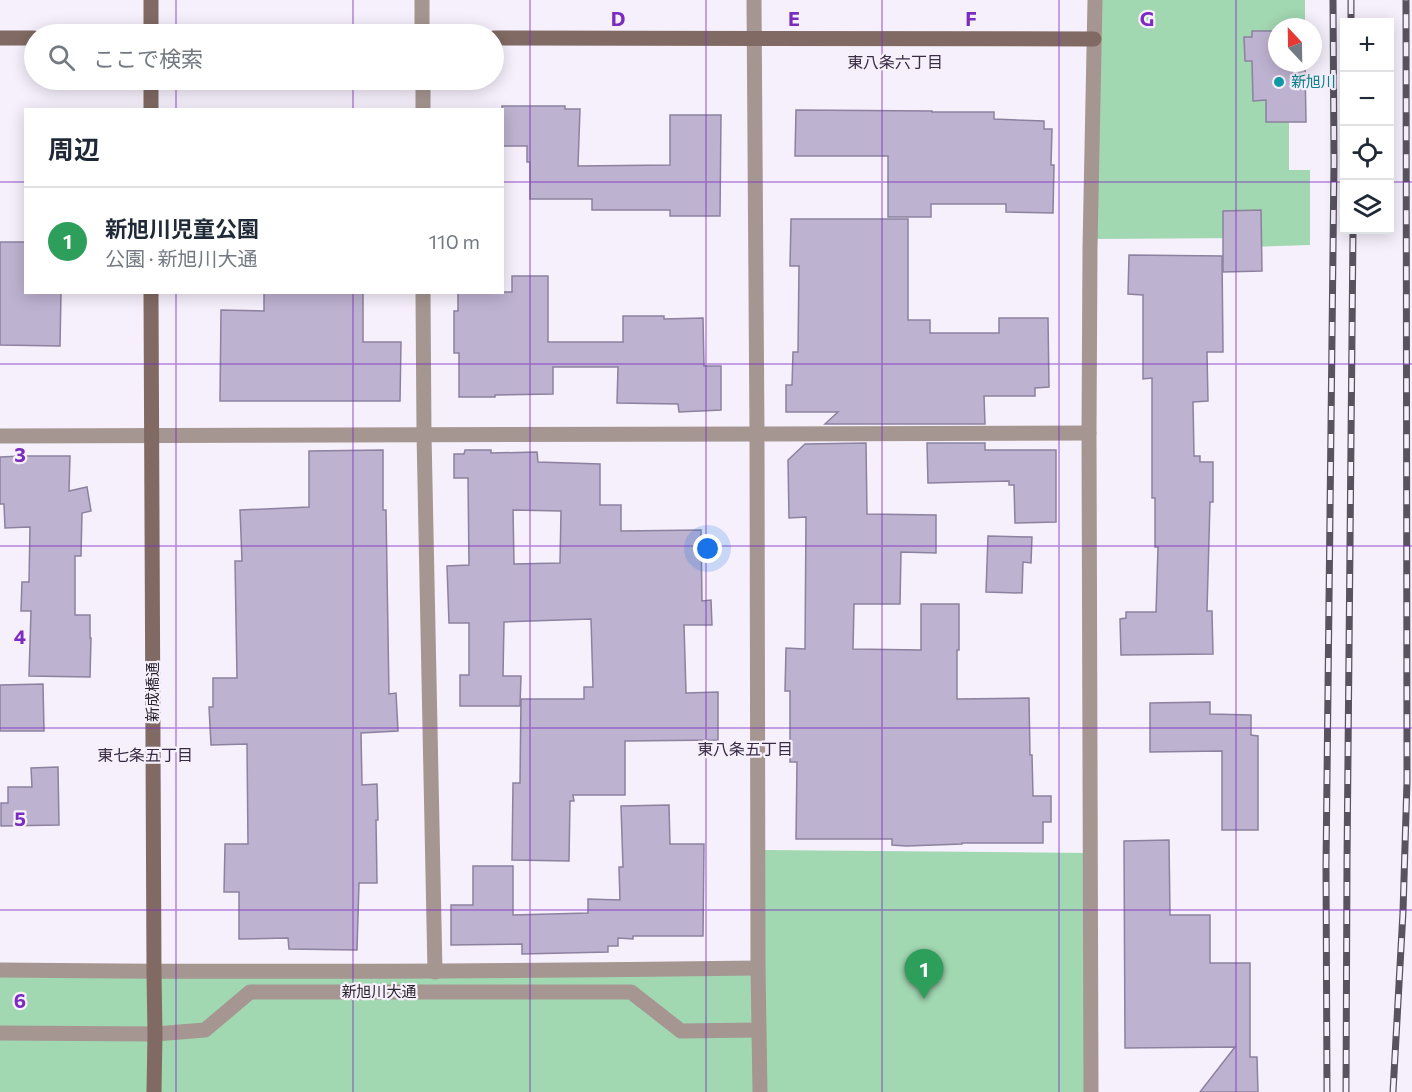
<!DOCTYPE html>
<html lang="ja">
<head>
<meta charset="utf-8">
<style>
	:root { --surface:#fff; --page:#f2f2f3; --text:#1f2937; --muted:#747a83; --line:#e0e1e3; --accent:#a11e6d }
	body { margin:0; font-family:Commissioner,"Noto Sans JP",sans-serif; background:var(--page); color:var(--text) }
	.controls { position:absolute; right:18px; top:18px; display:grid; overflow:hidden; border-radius:0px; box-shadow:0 3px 15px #0003 }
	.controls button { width:54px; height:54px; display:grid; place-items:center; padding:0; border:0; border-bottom:2px solid var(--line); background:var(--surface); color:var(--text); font:30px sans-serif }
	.compass { position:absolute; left:1268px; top:18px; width:54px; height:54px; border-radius:50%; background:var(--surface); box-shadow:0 3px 15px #0003; rotate:338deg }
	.you { position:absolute; left:708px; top:549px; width:21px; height:21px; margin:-15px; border:4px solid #fff; border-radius:50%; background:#1a73e8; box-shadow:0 0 0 9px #1a73e833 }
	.badge { display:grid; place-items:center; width:39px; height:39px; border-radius:50%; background:var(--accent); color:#fff; font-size:20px; font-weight:700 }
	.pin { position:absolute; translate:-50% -50px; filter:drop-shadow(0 2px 3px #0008) }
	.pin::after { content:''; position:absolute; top:32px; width:21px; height:18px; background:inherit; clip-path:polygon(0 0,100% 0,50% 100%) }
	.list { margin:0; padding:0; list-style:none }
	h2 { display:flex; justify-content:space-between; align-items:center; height:78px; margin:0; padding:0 24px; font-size:26px }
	h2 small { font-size:20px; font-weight:400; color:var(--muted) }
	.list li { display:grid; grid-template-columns:39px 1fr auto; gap:18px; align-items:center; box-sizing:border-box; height:108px; padding:0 24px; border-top:2px solid var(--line) }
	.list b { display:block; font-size:22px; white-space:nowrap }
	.list p { margin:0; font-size:20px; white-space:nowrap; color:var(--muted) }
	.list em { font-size:20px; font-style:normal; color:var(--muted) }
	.icon { flex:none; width:33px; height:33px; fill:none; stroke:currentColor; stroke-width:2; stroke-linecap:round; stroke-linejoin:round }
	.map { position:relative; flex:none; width:1412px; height:1092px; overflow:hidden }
	.search { position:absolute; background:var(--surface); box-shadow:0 3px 15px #0003; left:24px; top:24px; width:480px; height:66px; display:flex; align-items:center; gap:15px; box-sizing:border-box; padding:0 21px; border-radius:33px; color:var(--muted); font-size:22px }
	.panel { position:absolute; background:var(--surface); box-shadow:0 3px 15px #0003; left:24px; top:108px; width:480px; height:186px; border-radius:0px }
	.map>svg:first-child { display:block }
	.green { fill:#a1d7b1 }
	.building { fill:#bdb2d0; stroke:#8c819e; stroke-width:1.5; fill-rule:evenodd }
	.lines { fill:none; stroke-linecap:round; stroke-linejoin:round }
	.street { stroke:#a69691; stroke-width:15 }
	.secondary { stroke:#806a63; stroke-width:15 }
	.rail-casing { stroke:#59535f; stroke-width:7 }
	.rail { stroke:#f6f0fc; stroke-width:4.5; stroke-dasharray:14; stroke-linecap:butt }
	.grid { fill:none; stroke:#7b2cbf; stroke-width:1.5; stroke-opacity:0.55 }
	.culture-dot { fill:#0f9aa8; stroke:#f6f0fc; stroke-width:2 }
	.labels { text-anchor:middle; stroke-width:4.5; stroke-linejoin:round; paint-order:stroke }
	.culture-label { font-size:15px; fill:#0d838f; stroke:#f6f0fc; text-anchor:start }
	.street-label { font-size:15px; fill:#2b2530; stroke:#f6f0fc }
	.neighbourhood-label { font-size:16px; fill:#382b43; stroke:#f6f0fc }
	.grid-label { font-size:20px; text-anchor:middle; font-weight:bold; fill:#7b2cbf; stroke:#f6f0fc; stroke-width:4.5; stroke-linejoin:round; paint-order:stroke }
</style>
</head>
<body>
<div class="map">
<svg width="1412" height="1092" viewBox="0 0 1412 1092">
	<rect width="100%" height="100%" fill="#f6f0fc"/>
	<g class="green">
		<polygon points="1095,0 1305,0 1305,27 1277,27 1277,31 1252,31 1252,37 1244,38 1245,61 1252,61 1253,100 1266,100 1266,122 1289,122 1289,170 1310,170 1310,245 1249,247 1248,238 1091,239"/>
		<polygon points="758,850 1090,853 1091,1092 0,1092 0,970 757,968"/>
	</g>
	<g class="building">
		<polygon points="1252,31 1277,31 1277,63 1305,63 1306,122 1266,122 1266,100 1253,101 1252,61 1245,61 1244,37 1252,37"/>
		<polygon points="502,106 565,106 565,109 580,109 578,166 670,165 670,115 721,115 720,216 670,216 670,210 592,210 592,199 530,199 530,162 527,162 527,146 502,146"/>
		<polygon points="796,110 932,111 932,112 994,112 994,119 1044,121 1044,129 1052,129 1051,165 1054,165 1053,213 1006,212 1006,204 931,204 931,217 888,217 888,156 795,156"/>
		<polygon points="1261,210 1262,271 1223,272 1223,211"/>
		<polygon points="791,219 908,219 908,320 930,320 930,333 999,333 999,318 1048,318 1049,387 1035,388 1035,396 984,396 985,424 825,424 838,412 786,412 786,385 792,385 793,352 798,352 799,266 790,266"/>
		<polygon points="0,242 26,242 26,292 61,292 60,346 0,345"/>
		<polygon points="1129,255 1222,256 1223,352 1207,352 1208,401 1193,402 1194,456 1200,456 1200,462 1213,462 1213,502 1210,502 1207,611 1212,611 1213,654 1121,655 1120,619 1126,618 1126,612 1156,612 1158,547 1155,547 1155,498 1152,498 1152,378 1143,379 1143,295 1128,294"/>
		<polygon points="512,276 548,276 548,342 623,342 623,316 664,316 664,319 703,318 704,366 721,366 721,410 679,412 678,404 617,403 618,367 553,367 553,394 495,395 495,397 459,397 459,353 454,353 454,311 458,311 458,292 512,292"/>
		<polygon points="264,292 363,292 363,342 401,342 400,401 220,401 221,310 264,311"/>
		<polygon points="866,443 867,514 936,515 936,553 901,552 900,604 854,604 853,649 921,650 921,604 959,604 959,650 957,650 957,699 1029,698 1030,755 1032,755 1033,796 1051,796 1051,822 1043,822 1043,843 962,843 962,844 906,846 892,845 892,839 796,839 797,762 790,762 790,691 785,691 786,648 805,649 806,517 789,518 788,460 805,444"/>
		<polygon points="927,443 985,443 985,450 1056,450 1056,522 1015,523 1014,485 1009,485 1009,481 928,483"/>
		<polygon points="383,450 383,510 386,510 389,694 396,693 398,731 361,733 362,785 377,784 378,820 376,820 377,883 359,883 357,950 289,949 288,938 239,939 239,892 224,892 225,844 248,844 247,744 211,745 209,707 213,707 213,678 237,678 235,561 242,561 240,510 309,507 309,451"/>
		<path d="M465,450H491V453L537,452L538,462L600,464V505H621V531L701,530L702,601L711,600L712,625H684L686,693L718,692V740L625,741V795H573L574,801H570L569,861L512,860L513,783H520L521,699H584V687H593L591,619L504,622L503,676H521L520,706H460V675H469V623H449L447,566L469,565L468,478H454V454H464ZM513,510L561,511L560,563L514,564Z"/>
		<polygon points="22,456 70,456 69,491 87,487 91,511 82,513 81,556 75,556 75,615 90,615 90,638 91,638 90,677 29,676 31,611 21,611 22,582 29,582 30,527 5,528 4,504 0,504 0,457"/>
		<polygon points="988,536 1032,537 1031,563 1023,562 1022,593 986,592"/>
		<polygon points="43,684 44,731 0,731 0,685"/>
		<polygon points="1210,702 1210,714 1251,715 1251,735 1258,736 1258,830 1222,830 1222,751 1150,752 1150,703"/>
		<polygon points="58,767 59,825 1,826 1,803 8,803 8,787 32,787 31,768"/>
		<polygon points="669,805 670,844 704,844 703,936 633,936 633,939 618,938 618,946 608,946 608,952 522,954 522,944 451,945 451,905 473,905 473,866 513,866 513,915 588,913 588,899 620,900 619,867 623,867 621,806"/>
		<polygon points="1169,840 1170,915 1210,915 1210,963 1250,963 1250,1057 1257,1057 1258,1092 1200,1092 1235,1047 1125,1048 1124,841"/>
	</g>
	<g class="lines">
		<g class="street">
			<polyline points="754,0 757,434 758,968 760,1092"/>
			<polyline points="422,34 422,0"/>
			<polyline points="423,80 423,110"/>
			<polyline points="423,292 424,434 435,972"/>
			<polyline points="0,436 1089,433"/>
			<path d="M0,970C253,973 505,971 758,968"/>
			<polyline points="0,1033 155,1034 205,1030 250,992 631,992 681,1031 758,1030"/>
			<polyline points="1091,1092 1089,433 1090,248 1095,0"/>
		</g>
		<g class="secondary">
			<polyline points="151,0 151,34"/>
			<polyline points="0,38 34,38"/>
			<polyline points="494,38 1094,39"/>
			<polyline points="151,80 151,110"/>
			<polyline points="151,292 154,972 155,1034 154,1092"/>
		</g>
		<g class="rail-casing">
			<g id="rail">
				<polyline points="1351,0 1351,22"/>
				<polyline points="1327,1092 1326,866 1334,162 1333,0"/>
				<polyline points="1346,1092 1347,861 1353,230"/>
				<polyline points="1393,1092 1403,912 1407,781 1406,0"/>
			</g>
		</g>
		<use href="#rail" class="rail"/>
	</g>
	<path class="grid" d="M176,0V34M353,0V34M530,0V1092M706,0V1092M882,0V1092M1059,0V1092M1236,0V1092M176,80V110M353,80V110M0,182H26M502,182H1344M1390,182H1412M176,292V1092M353,292V1092M0,364H1412M0,546H1412M0,728H1412M0,910H1412"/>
	<circle class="culture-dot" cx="1279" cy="82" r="6"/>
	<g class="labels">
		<g class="culture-label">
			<text x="1291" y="87">新旭川</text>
		</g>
		<g class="street-label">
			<text transform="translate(153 692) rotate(-90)" y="5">新成橋通</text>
			<text x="379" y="997">新旭川大通</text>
		</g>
		<g class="neighbourhood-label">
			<text x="895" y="68">東八条六丁目</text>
			<text x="745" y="755">東八条五丁目</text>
			<text x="145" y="761">東七条五丁目</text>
		</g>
	</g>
	<g class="grid-label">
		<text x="618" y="26">D</text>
		<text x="794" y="26">E</text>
		<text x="971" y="26">F</text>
		<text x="1147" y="26">G</text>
		<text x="20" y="462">3</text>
		<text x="20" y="644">4</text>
		<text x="20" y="826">5</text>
		<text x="20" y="1008">6</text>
	</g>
</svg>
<div class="controls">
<button>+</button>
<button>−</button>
<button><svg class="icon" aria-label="locate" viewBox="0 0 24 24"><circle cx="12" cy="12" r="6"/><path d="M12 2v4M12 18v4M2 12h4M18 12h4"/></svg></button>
<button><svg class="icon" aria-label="layers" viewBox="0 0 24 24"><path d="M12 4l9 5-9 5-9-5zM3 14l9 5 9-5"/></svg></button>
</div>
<svg class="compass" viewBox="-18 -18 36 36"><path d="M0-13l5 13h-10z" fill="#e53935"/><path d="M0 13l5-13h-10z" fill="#747a83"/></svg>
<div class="you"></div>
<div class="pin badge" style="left:924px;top:999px;background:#2e9e5b">1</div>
<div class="search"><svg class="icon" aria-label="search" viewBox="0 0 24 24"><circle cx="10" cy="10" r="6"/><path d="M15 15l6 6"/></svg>ここで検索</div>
<section class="panel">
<h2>周辺<small></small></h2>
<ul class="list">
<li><span class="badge" style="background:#2e9e5b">1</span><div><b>新旭川児童公園</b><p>公園 · 新旭川大通</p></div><em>110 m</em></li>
</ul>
</section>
</div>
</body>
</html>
